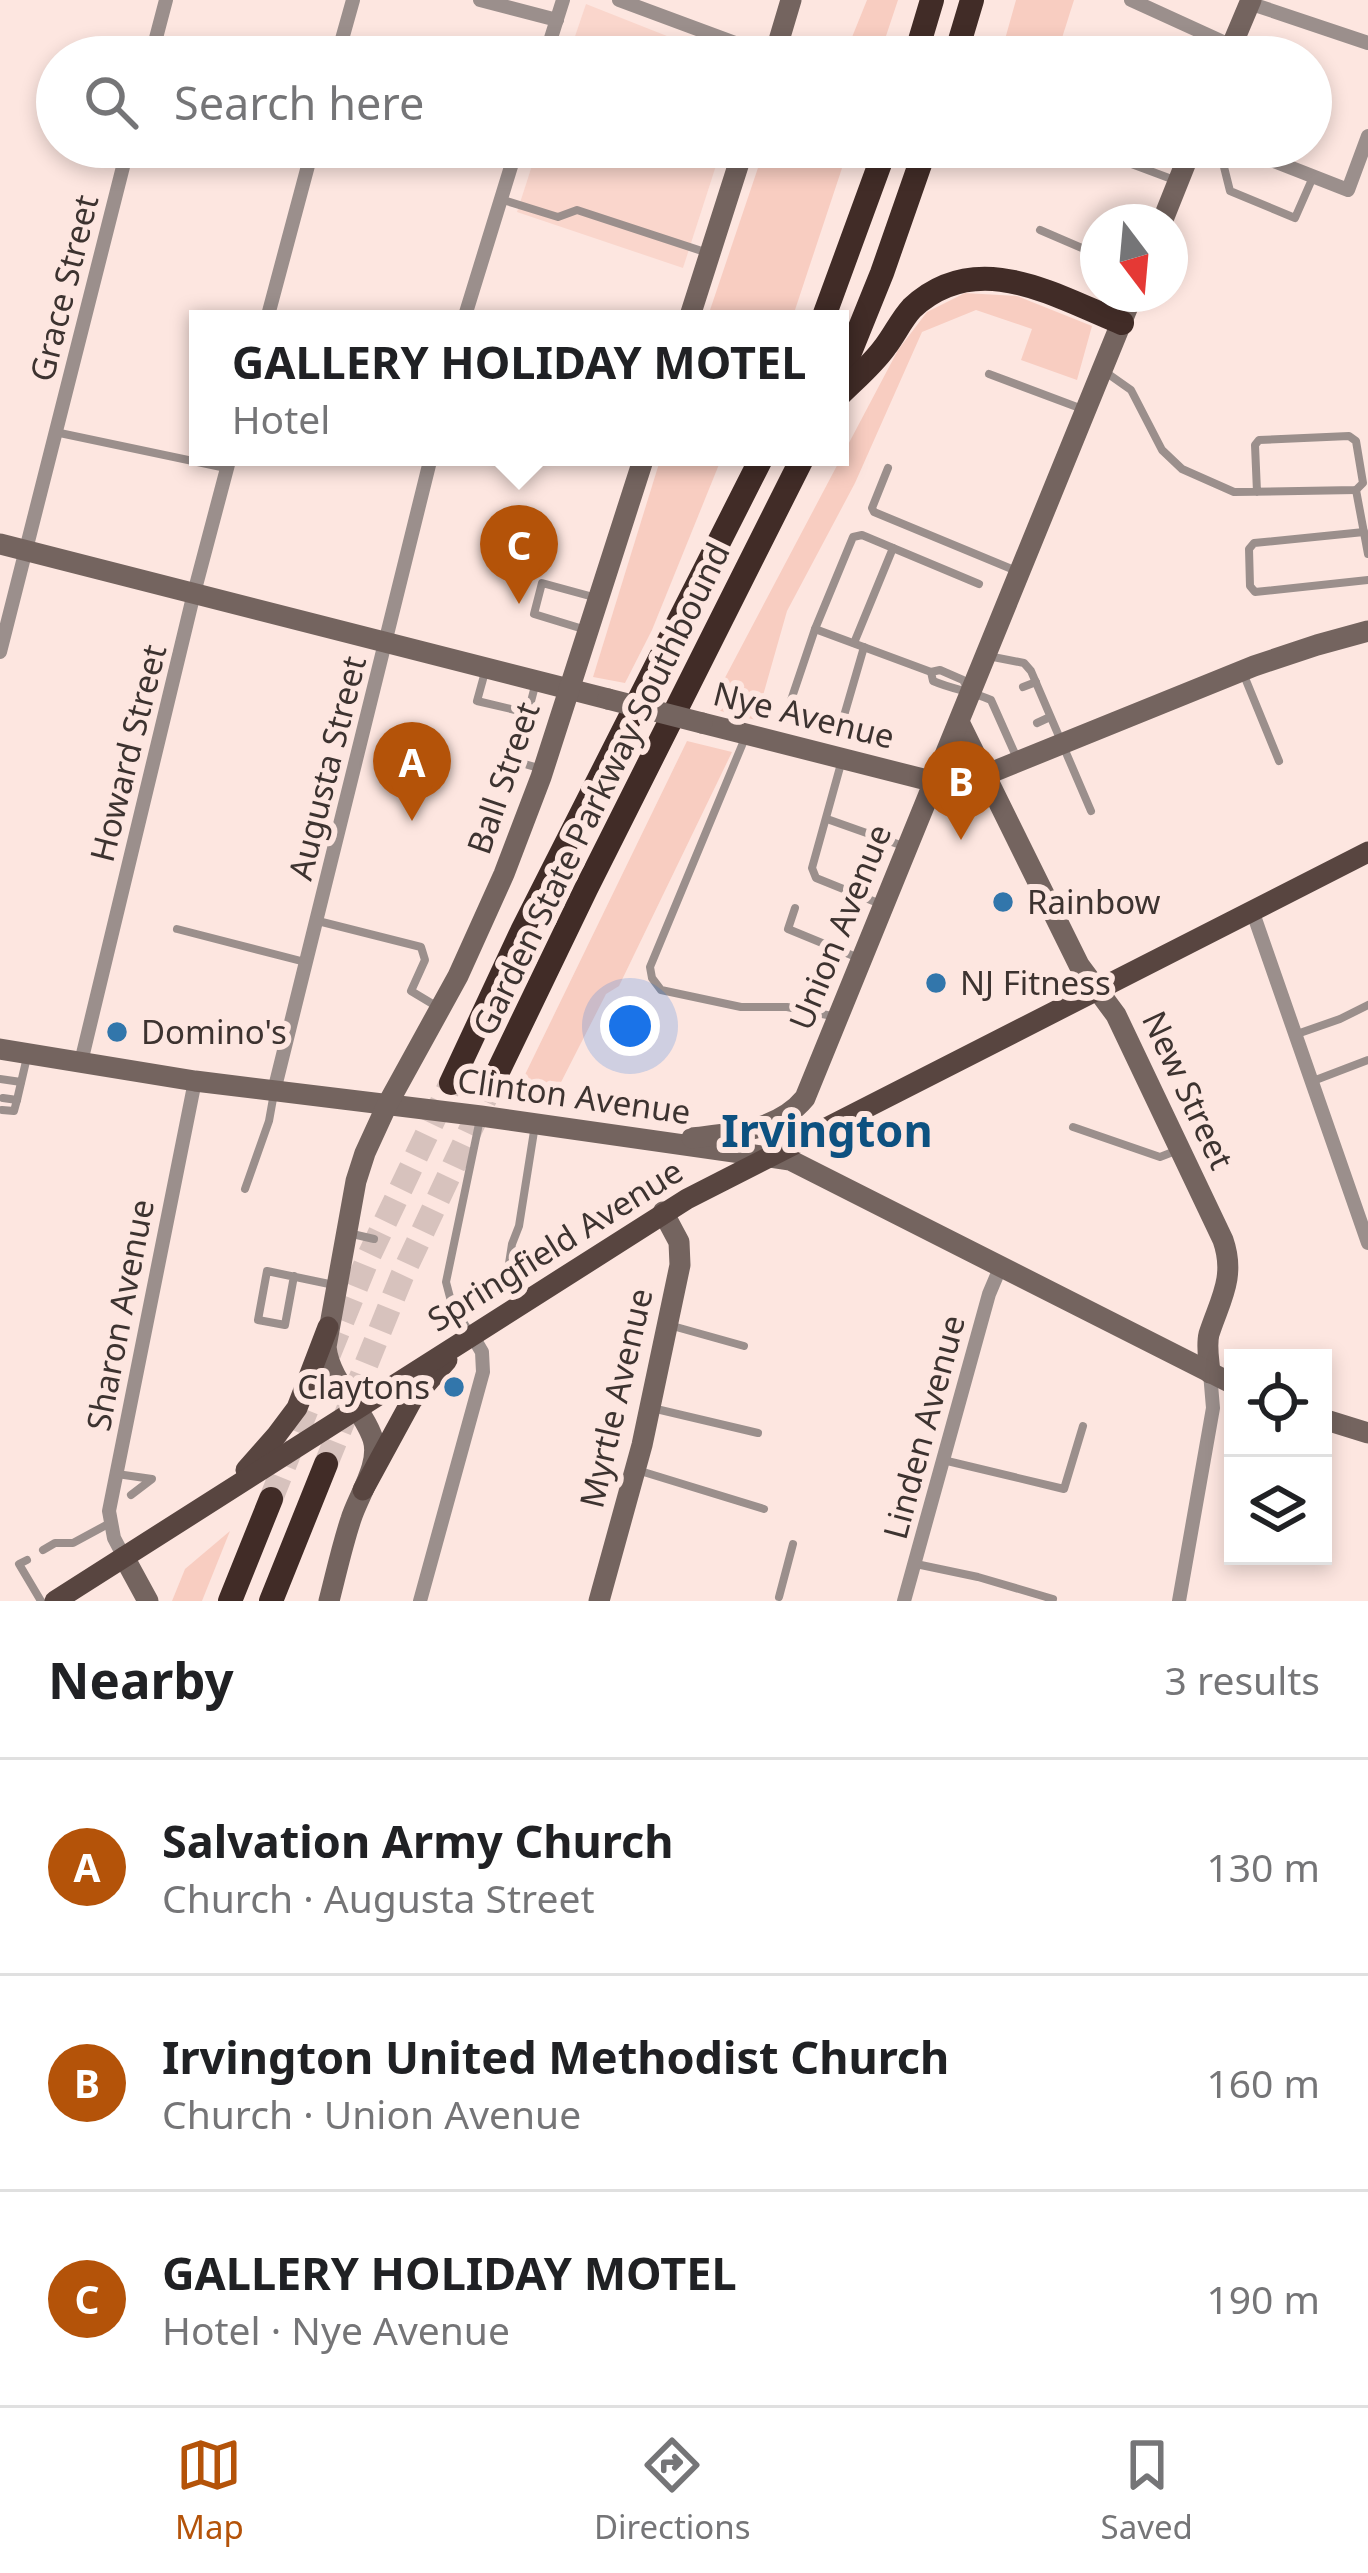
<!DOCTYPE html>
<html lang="en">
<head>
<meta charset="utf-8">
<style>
	:root { --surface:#fff; --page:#f6f6f6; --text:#202124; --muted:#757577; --line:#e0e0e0; --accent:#b45309 }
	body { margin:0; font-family:"Noto Sans",sans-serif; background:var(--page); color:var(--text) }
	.controls { position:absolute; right:36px; bottom:36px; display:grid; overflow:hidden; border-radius:0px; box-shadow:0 6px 18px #0003 }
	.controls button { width:108px; height:108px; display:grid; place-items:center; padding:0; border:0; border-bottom:3px solid var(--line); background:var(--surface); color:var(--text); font:60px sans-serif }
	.compass { position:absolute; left:1080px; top:204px; width:108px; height:108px; border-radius:50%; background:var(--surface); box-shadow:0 6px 18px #0003; rotate:164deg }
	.you { position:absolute; left:630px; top:1026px; width:42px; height:42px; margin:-30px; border:9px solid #fff; border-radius:50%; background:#1a73e8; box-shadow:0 0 0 18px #1a73e833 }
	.badge { display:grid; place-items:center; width:78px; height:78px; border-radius:50%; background:var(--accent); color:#fff; font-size:39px; font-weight:700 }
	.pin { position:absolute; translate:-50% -99px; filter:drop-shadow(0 3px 6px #0008) }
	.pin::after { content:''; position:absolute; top:63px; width:42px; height:36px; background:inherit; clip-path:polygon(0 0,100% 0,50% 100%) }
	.popup { position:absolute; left:189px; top:310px; width:660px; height:156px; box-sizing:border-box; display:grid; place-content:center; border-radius:0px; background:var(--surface); filter:drop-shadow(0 3px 9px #0005); font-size:39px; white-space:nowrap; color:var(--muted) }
	.popup b { font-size:45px; color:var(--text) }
	.popup::after { content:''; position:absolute; left:50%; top:100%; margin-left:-24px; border:24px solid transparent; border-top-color:var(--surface) }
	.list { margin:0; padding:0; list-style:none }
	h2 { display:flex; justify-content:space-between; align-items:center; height:156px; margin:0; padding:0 48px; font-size:51px }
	h2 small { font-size:39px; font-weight:400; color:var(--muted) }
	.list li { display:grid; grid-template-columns:78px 1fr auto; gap:36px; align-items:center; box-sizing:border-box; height:216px; padding:0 48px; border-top:3px solid var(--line) }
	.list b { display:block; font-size:45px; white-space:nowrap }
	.list p { margin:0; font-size:39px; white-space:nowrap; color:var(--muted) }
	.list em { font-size:39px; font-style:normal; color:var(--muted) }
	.icon { flex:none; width:66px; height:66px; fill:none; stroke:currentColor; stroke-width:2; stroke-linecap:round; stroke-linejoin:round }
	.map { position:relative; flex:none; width:1368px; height:1601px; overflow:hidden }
	.search { position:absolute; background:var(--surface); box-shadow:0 6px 18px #0003; left:36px; right:36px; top:36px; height:132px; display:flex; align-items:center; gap:30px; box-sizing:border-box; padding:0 42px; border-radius:66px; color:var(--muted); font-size:45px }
	.sheet { height:804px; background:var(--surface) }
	nav { display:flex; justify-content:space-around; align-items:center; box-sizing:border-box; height:168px; border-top:3px solid var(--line); background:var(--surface); font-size:33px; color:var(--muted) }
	nav a { display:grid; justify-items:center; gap:6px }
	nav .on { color:var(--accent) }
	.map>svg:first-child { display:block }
	.built { fill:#fad6cc }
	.green { fill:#f8cdc1 }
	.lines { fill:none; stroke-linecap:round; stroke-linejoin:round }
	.highway-tunnel { stroke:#d7c2bd; stroke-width:24; stroke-dasharray:24 12; stroke-linecap:butt }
	.lane { stroke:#9b8f8c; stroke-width:8 }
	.street { stroke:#9b8f8c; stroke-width:14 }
	.secondary { stroke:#74645f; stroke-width:21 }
	.primary { stroke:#584540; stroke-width:21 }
	.highway { stroke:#412c27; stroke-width:24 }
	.secondary-bridge { stroke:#74645f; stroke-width:21 }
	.poi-dot { fill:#3276ab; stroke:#fde6e0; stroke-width:4.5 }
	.labels { text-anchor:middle; stroke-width:12; stroke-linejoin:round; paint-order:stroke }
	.street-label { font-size:33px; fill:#3d3330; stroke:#fde6e0 }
	.poi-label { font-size:33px; fill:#3d3330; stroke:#fde6e0; text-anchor:start }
	.district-label { font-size:45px; font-weight:bold; fill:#0d5180; stroke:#fde6e0 }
</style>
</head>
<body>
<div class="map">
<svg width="1368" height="1601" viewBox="0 0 1368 1601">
	<rect width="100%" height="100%" fill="#fde6e0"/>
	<g class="built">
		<polygon points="586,4 720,57 568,57"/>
		<polygon points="538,147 722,147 683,268 517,212"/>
	</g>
	<g class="green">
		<polygon points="867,0 898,0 879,57 844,57"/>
		<polygon points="1016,0 1074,0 1056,57 1000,57"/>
		<polygon points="765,147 849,147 792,319 707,319"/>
		<polygon points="965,293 1017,296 1092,326 1077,380 1021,360 1032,329 976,310 922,332 855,483 787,611 756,720 709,708 898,350 927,312"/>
		<polygon points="661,457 722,457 652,630 625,683 593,677"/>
		<polygon points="687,741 732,752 619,986 606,994 556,1092 519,1087"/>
		<polygon points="230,1531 202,1601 172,1601 185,1569"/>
	</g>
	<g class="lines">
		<g class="highway-tunnel">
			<polyline points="329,1354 368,1258 451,1083"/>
			<polyline points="326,1464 402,1276 491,1086"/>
			<polyline points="271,1499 316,1386"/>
		</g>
		<g class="lane">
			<polyline points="1086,147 1177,181"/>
			<polyline points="1219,147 1230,191 1295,218 1313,177"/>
			<polyline points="500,199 558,217 577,210 708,253"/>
			<polyline points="1040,230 1098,255"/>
			<polyline points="1104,371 1131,390 1162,450 1182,469 1234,492 1356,490 1363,483 1356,441 1349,436 1259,440 1255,445 1257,492"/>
			<polyline points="989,374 1085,410"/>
			<polyline points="55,432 226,468"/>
			<polyline points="888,468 872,508 874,512 1019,572"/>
			<polyline points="1356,490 1368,554"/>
			<polyline points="1364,532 1254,543 1249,549 1250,586 1255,592 1368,580"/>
			<polyline points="893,548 979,584"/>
			<polyline points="583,629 534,614 542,583 597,598"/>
			<polyline points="815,629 931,672"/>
			<polyline points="988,656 1024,663 1031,671 1091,811"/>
			<polyline points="485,672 477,701 528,713"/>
			<polyline points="1243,673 1279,761"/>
			<polyline points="1023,687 1036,682"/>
			<path d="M967,688L963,680L940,670L931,672L933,681C954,690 971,691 991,700L1016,756"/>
			<polyline points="784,721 815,629 853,537 862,535 893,548 854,643"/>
			<polyline points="530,722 528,713 536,682"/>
			<polyline points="1037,723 1050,717"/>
			<polyline points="839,733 864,647"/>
			<polyline points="745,738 650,967 652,978 661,990 741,1007 787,1007 837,1017"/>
			<polyline points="514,744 514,761 542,769"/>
			<polyline points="842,760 812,868 816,878 878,903"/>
			<polyline points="827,819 906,847"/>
			<polyline points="795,908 788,929 861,959"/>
			<polyline points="318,921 421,947 425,960 411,991 436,1006"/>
			<polyline points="177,929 305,962"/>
			<polyline points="1297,1034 1340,1019 1368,1005"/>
			<polyline points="0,1079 21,1082"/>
			<polyline points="1313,1081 1368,1060"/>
			<polyline points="3,1098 17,1100 27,1057"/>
			<polyline points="2,1110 14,1111 17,1100"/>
			<polyline points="1073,1127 1160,1157 1178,1150"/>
			<polyline points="245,1189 269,1121 274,1093"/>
			<polyline points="348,1233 374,1239"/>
			<polyline points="294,1276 285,1325 258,1320 267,1271 334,1285"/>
			<polyline points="522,1302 512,1287 508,1270 512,1244 519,1226 535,1125"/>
			<polyline points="669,1325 744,1346"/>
			<polyline points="471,1334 452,1305 446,1282 480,1119"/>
			<polyline points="652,1408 758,1433"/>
			<polyline points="943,1460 1064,1489 1083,1426"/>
			<polyline points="637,1470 764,1509"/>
			<polyline points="117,1474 152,1479 131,1495"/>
			<polyline points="43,1550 55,1543 73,1543 110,1523"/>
			<polyline points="27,1560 19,1564 41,1601"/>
			<polyline points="916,1564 978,1577 1053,1599"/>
			<polyline points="779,1597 793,1544"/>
		</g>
		<g class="street">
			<polyline points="480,0 557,20"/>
			<polyline points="619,0 773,57"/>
			<polyline points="1131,0 1232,46"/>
			<polyline points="1249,3 1368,43"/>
			<polyline points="151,57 166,0"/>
			<polyline points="337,57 353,0"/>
			<polyline points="545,57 563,0"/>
			<polyline points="1238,147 1348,190 1368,136"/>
			<polyline points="267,319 313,147"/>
			<polyline points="464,319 517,147"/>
			<polyline points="0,652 128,147"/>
			<polyline points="1252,910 1368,1243"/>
			<polyline points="81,1062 194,593 230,457"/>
			<polyline points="274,1091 431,457"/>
			<polyline points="124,1557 114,1538 109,1511 195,1081"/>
			<polyline points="420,1601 483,1372 482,1352 472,1335"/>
			<polyline points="904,1601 989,1294 1000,1268"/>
			<polyline points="1179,1601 1213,1408 1210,1373"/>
		</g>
		<g class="secondary">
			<polyline points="774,57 791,0"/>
			<polyline points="1227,57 1251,0"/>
			<polyline points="1162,222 1192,147"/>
			<polyline points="689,319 744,147"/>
			<polyline points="0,544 608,699"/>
			<path d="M959,722L1079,965L1116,1015L1223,1240C1236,1277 1220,1300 1209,1334C1206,1346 1209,1360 1210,1373"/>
			<polyline points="702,723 935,782 960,782 985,775 1254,666 1317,645 1368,631"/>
			<polyline points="0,1049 195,1081 481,1116 790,1160 1233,1384"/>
			<path d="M692,1138C733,1133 778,1131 805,1098L1133,294"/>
			<polyline points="1323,1419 1368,1433"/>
			<polyline points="124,1557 148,1601"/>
			<path d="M329,1601C336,1574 342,1546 351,1519C358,1496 381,1464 373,1439C362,1406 330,1383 326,1347L356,1181L365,1153L387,1105L458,976L504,874L541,777L644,457"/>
			<polyline points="599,1601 642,1445 680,1265 679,1242 663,1212"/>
		</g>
		<g class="primary">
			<polyline points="246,1470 276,1436 297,1408 328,1327"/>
			<polyline points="363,1490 412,1400 447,1360"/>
			<polyline points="55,1601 687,1199 1368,852"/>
		</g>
		<g class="highway">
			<polyline points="915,57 932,0"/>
			<polyline points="955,57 972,0"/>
			<polyline points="823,319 886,147"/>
			<polyline points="840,377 882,273 926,147"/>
			<path d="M840,394C855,379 873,364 885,347C895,334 901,320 912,308C977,247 1055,296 1122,323"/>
			<polyline points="451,1083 522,931 762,457"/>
			<polyline points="491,1086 586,889 803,457"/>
			<polyline points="230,1601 271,1499"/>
			<polyline points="271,1601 326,1464"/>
		</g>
		<polyline class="secondary-bridge" points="608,699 702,723"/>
	</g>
	<g class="poi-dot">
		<circle cx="1003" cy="902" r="12"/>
		<circle cx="936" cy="983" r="12"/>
		<circle cx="117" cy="1032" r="12"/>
		<circle cx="454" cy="1387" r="12"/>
	</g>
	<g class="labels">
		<g class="street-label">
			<text transform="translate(64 288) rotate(-76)" y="12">Grace Street</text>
			<text transform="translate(804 715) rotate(14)" y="12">Nye Avenue</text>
			<text transform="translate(128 753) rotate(-76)" y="12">Howard Street</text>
			<text transform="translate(327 768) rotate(-76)" y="12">Augusta Street</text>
			<text transform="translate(503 778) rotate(-71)" y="12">Ball Street</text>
			<text transform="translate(601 789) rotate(-64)" y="12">Garden State Parkway Southbound</text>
			<text transform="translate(840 927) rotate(-68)" y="12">Union Avenue</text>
			<text transform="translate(1188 1090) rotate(65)" y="12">New Street</text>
			<text transform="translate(574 1096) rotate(8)" y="12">Clinton Avenue</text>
			<text transform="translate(555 1245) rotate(-32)" y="12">Springfield Avenue</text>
			<text transform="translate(120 1315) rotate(-79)" y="12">Sharon Avenue</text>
			<text transform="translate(616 1398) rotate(-77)" y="12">Myrtle Avenue</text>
			<text transform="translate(924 1427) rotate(-75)" y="12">Linden Avenue</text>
		</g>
		<g class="poi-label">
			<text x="1027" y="914">Rainbow</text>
			<text x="960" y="995">NJ Fitness</text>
			<text x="141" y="1044">Domino's</text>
			<text x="430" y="1399" text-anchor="end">Claytons</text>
		</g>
		<g class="district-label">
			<text x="827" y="1147">Irvington</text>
		</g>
	</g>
</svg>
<div class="controls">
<button><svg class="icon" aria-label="locate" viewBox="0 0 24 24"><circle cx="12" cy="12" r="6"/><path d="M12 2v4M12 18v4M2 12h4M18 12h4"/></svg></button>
<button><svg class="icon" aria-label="layers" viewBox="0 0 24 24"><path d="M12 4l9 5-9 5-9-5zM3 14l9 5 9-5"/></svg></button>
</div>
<svg class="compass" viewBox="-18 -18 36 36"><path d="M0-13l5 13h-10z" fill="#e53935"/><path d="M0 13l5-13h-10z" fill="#757577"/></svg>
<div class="you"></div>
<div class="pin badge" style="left:412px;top:821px">A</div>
<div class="pin badge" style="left:961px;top:840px">B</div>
<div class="pin badge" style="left:519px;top:604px">C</div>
<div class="popup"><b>GALLERY HOLIDAY MOTEL</b>Hotel</div>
<div class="search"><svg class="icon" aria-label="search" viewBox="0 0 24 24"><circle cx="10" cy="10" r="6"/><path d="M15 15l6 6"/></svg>Search here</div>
</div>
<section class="sheet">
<h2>Nearby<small>3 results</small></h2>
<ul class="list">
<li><span class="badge">A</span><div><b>Salvation Army Church</b><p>Church · Augusta Street</p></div><em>130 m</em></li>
<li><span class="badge">B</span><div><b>Irvington United Methodist Church</b><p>Church · Union Avenue</p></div><em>160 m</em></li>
<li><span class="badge">C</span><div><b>GALLERY HOLIDAY MOTEL</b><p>Hotel · Nye Avenue</p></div><em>190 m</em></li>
</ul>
</section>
<nav>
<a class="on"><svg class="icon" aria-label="map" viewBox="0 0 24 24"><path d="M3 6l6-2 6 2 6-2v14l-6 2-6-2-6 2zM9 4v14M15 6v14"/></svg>Map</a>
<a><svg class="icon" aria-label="directions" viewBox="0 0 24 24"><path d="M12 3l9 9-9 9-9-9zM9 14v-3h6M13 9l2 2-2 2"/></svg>Directions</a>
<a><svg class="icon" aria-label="saved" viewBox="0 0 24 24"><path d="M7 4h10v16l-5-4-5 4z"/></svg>Saved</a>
</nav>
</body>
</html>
